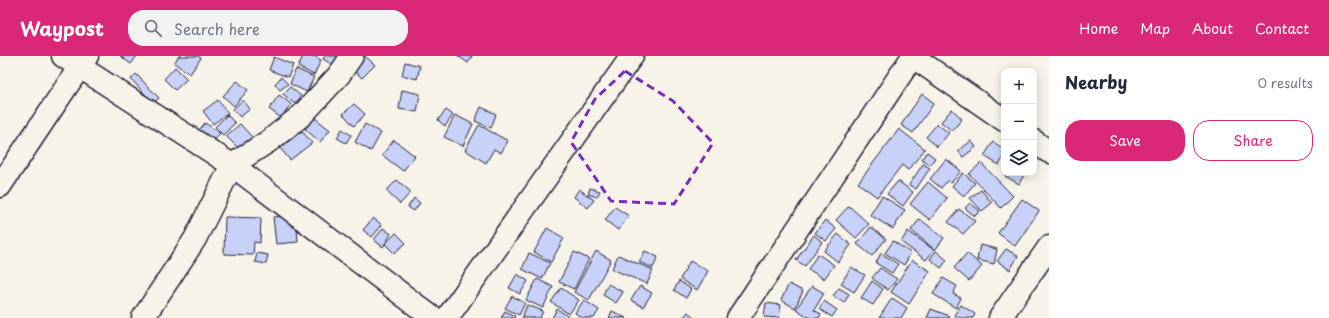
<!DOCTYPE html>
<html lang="en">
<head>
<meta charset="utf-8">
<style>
	:root { --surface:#fff; --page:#f2f2f3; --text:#1f2937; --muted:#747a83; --line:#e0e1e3; --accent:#db2777 }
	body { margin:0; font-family:"Playpen Sans",sans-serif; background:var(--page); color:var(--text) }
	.controls { position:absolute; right:12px; top:12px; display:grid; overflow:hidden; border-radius:8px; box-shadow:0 2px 10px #0003 }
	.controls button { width:36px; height:36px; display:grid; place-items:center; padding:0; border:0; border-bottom:1px solid var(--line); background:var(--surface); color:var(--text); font:20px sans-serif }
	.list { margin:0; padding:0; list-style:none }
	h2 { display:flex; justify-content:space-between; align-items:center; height:52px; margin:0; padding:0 16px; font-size:17px }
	h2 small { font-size:13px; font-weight:400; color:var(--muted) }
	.actions { display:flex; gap:8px; padding:12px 16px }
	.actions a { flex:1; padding:9px 0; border:1px solid var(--accent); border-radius:16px; text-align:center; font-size:14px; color:var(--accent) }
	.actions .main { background:var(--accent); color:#fff }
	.icon { flex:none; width:22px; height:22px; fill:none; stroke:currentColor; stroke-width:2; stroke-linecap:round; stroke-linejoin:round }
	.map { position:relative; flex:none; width:1049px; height:262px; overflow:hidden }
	header { display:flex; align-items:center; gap:24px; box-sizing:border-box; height:56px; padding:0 20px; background:var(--accent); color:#fff }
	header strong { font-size:19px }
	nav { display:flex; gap:22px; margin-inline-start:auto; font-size:14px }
	.search { width:280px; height:36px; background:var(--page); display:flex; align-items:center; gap:10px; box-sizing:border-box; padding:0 14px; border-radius:16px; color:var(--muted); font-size:15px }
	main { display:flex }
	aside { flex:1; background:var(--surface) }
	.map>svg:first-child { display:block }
	.building { fill:#c8d2f9; stroke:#22223b }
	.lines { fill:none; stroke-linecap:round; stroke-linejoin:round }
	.minor-casing { stroke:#22223b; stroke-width:25 }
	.minor { stroke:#f7f3e8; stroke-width:22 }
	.marked { fill:none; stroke:#7b2cbf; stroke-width:3; stroke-dasharray:8 5; stroke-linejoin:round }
</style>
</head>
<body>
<header>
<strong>Waypost</strong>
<div class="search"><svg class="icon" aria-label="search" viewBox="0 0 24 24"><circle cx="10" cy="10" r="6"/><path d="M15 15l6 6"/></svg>Search here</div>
<nav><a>Home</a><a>Map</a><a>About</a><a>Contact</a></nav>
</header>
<main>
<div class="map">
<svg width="1049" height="262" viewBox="0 0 1049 262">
	<rect width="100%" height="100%" fill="#f7f3e8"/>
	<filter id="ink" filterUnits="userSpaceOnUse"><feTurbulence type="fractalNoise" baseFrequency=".025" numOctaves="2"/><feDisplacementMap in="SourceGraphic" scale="8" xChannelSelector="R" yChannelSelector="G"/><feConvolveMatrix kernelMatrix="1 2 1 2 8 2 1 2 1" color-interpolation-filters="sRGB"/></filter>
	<g filter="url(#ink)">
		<g class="building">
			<polygon points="120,0 137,0 131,8"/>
			<polygon points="179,0 198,0 201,2 190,18 174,7"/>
			<polygon points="303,0 314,0 321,4 314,19 298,11"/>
			<polygon points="325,0 344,0 336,11 323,3"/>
			<polygon points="358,0 365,0 375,9 362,22 349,10"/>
			<polygon points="458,0 472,0 468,7"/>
			<polygon points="274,1 293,9 288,21 269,14"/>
			<polygon points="405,6 420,10 417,23 402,19"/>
			<polygon points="175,11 187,23 175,34 164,23"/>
			<polygon points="296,13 314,21 307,36 290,28"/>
			<polygon points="136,18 159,42 153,47 131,23"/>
			<polygon points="281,21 288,28 280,34 275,28"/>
			<polygon points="237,25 248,34 234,50 223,40"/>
			<polygon points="290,31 301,40 295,48 283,38"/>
			<polygon points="402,34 420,38 417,56 399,53"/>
			<polygon points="922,38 934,47 913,77 901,69"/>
			<polygon points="279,39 291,48 281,62 269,53"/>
			<polygon points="218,44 228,57 213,68 203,55"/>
			<polygon points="243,44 250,53 240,61 233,53"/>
			<polygon points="354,48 365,58 354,70 343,58"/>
			<polygon points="481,51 496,58 491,72 475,65"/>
			<polygon points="952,53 962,63 952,75 941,66"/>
			<polygon points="446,54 453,59 445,70 438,64"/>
			<polygon points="227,59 235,67 223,79 215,71"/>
			<polygon points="455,59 473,68 463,90 444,81"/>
			<polygon points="315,62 330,74 320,86 305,73"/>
			<polygon points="205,67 220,77 214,85 199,74"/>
			<polygon points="240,68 252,81 239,93 226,80"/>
			<polygon points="365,68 381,77 371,95 355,86"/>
			<polygon points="937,68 949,77 937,91 926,81"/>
			<polygon points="479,69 508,85 501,97 494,93 486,107 465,94"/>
			<polygon points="342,73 351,79 346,87 337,82"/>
			<polygon points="899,73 925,93 908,114 902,109 877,141 858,127"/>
			<polygon points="302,75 312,87 290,104 280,92"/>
			<polygon points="394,84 415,100 403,115 382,99"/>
			<polygon points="971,85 976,91 963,101 958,95"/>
			<polygon points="993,86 1004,93 1004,100 999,109 984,100"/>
			<polygon points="927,96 935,102 930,109 922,103"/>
			<polygon points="946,103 961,115 951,127 948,124 941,132 930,123"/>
			<polygon points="981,107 1013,140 1001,152 969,118"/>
			<polygon points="923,108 930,112 916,133 909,129"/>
			<polygon points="963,117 975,127 964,140 952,130"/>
			<polygon points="1006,117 1025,117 1019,128 1005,120"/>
			<polygon points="397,124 411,136 400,148 386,135"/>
			<polygon points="898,125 913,136 903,150 887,138"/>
			<polygon points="928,126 947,142 930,164 910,148"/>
			<polygon points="590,132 600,135 597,141 588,138"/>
			<polygon points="579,133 594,144 588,152 574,141"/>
			<polygon points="981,134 992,147 982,155 970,142"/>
			<polygon points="882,140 905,154 893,173 870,159"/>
			<polygon points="414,142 420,147 414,155 408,151"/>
			<polygon points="1022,143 1039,155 1015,190 998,177"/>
			<polygon points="970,147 980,155 975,160 965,152"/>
			<polygon points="849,150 869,168 856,182 836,164"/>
			<polygon points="615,151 629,160 618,174 605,164"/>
			<polygon points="959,153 975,165 963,178 948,166"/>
			<polygon points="296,159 298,186 276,188 273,161"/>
			<polygon points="225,161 261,162 260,187 254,186 253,199 224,198"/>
			<polygon points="373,162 382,169 372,181 363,174"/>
			<polygon points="920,163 944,182 935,194 911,174"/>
			<polygon points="825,164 836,173 826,185 815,177"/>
			<polygon points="871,171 886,183 872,200 857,188"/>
			<polygon points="383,172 391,178 383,191 374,184"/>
			<polygon points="547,172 564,182 551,206 534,196"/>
			<polygon points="908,175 934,194 926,204 901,186"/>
			<polygon points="396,177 406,187 394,197 385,188"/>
			<polygon points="838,178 851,189 838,206 824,195"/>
			<polygon points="814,179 822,186 805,210 796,204"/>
			<polygon points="893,185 911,197 904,209 885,197"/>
			<polygon points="980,189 997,193 994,208 977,204"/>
			<polygon points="1006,193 1018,200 1010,214 997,205"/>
			<polygon points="596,195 611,204 589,244 574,236"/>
			<polygon points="645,195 658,201 653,212 639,206"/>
			<polygon points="936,195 947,204 941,212 930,203"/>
			<polygon points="574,196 589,203 574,233 559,226"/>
			<polygon points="257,197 268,199 266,208 255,206"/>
			<polygon points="529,197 550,207 542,223 522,213"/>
			<polygon points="881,197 898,208 892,217 876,207"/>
			<polygon points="967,197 982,210 969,225 954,212"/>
			<polygon points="818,198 834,209 824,223 808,213"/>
			<polygon points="618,199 653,214 647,228 612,213"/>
			<polygon points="912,204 930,215 909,248 891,236"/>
			<polygon points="690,205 708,215 697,234 680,223"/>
			<polygon points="851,211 865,219 854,236 841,228"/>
			<polygon points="880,212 897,223 888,234 872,222"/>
			<polygon points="517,218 528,225 520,238 509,232"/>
			<polygon points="943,222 957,230 953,238 961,242 956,252 933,238"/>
			<polygon points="537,223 553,231 543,252 526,244"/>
			<polygon points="679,225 691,233 686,242 674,234"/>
			<polygon points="872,225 883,233 873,249 861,242"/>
			<polygon points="608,228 623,236 616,247 603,239"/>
			<polygon points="789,228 803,235 795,252 781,244"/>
			<polygon points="640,230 652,237 643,251 631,244"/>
			<polygon points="812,230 824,237 814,254 821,258 819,262 810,262 796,253"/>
			<polygon points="561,232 579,244 569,258 551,246"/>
			<polygon points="839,232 849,238 844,247 833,240"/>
			<polygon points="512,240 525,247 519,259 505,252"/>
			<polygon points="892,242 907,252 901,262 879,262"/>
			<polygon points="584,244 599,254 594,262 582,262 575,257"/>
			<polygon points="824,245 837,254 832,261 819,253"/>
			<polygon points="766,247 781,249 779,262 764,261"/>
			<polygon points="527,249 543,255 540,262 522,262"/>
			<polygon points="961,249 975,258 973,262 959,262 954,259"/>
			<polygon points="557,253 571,262 552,262"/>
			<polygon points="931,253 949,260 948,262 927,262"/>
			<polygon points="505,255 515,260 514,262 501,262"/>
			<polygon points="612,255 626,262 609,262"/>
			<polygon points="688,256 695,262 683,262"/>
		</g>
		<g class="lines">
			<g class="minor-casing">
				<g id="minor">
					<polyline points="63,0 232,109 433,262"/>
					<polyline points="912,0 1004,64"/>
					<polyline points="1034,85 1049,96"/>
					<polyline points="0,130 87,0"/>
					<polyline points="143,262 195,183 232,109 269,85 302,59 339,19 352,0"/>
					<polyline points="447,262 632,0"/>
					<polyline points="738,262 913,0"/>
					<polyline points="1000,262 1049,191"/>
				</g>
			</g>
			<use href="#minor" class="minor"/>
		</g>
	</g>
	<path class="marked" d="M625,15L673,45L713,87L674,148L611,145L571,86L595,43Z"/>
</svg>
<div class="controls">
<button>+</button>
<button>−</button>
<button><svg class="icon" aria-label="layers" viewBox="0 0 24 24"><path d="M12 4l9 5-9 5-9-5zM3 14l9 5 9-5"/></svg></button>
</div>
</div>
<aside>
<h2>Nearby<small>0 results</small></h2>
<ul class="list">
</ul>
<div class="actions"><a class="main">Save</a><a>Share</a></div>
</aside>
</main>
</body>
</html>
